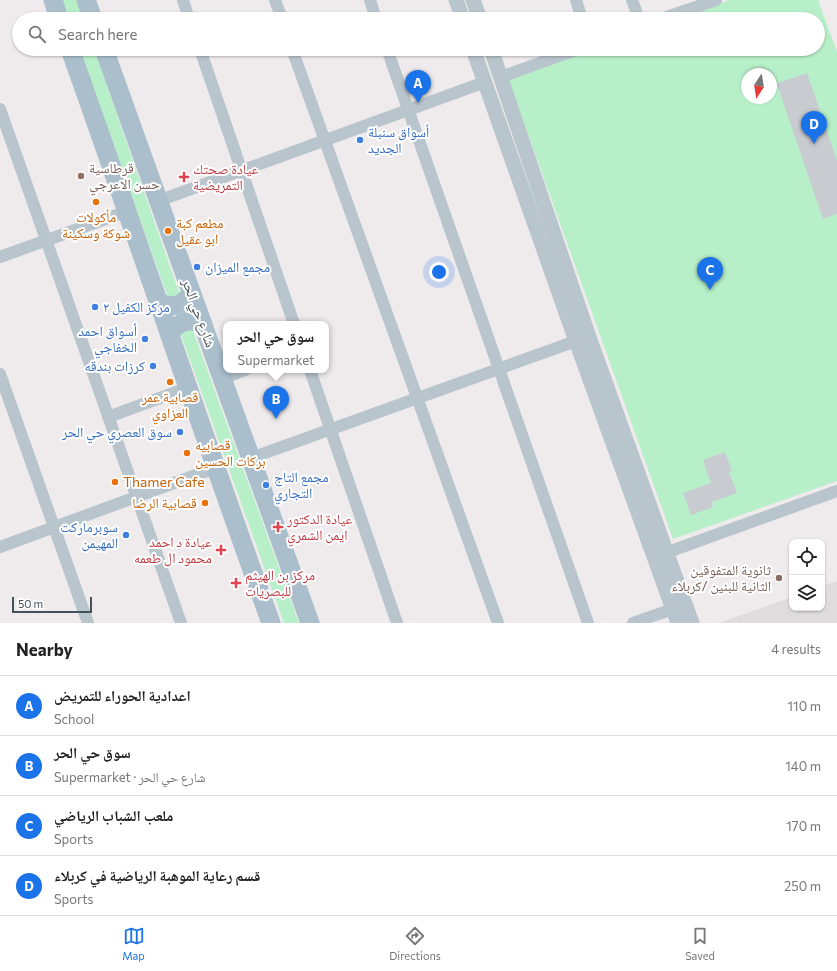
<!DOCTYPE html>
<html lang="en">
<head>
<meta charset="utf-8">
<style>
	:root { --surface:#fff; --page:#f6f6f6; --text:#222; --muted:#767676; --line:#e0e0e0; --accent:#1a73e8 }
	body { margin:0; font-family:Commissioner,"Noto Naskh Arabic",sans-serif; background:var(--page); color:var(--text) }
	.controls { position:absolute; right:12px; bottom:12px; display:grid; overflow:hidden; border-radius:8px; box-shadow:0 1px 3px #0004 }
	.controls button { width:36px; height:36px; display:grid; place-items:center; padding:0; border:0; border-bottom:1px solid var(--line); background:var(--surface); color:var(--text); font:20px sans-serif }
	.compass { position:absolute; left:741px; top:68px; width:36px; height:36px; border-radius:50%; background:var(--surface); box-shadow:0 1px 3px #0004; rotate:192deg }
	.scale { position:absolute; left:12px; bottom:10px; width:80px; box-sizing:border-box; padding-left:4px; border:2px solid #445159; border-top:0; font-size:11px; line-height:14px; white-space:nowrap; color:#445159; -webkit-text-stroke:3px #fff; paint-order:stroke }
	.you { position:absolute; left:439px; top:272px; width:14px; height:14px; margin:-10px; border:3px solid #fff; border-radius:50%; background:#1a73e8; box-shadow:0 0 0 6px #1a73e833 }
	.badge { display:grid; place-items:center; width:26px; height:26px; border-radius:50%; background:var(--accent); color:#fff; font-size:13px; font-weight:700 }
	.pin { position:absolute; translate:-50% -33px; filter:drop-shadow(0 1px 2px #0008) }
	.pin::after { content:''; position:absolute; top:21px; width:14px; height:12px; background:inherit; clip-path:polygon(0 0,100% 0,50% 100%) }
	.popup { position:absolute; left:223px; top:321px; width:106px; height:52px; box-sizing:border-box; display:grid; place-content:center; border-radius:8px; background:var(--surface); filter:drop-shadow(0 1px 3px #0005); font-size:13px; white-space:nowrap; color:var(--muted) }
	.popup b { font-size:15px; color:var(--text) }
	.popup::after { content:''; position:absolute; left:50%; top:100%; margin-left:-8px; border:8px solid transparent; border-top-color:var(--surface) }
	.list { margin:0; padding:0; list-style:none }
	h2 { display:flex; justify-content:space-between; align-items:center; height:52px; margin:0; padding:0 16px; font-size:17px }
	h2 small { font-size:13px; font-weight:400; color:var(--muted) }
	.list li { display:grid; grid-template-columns:26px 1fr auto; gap:12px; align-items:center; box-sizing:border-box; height:60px; padding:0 16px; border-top:1px solid var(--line) }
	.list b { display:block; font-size:15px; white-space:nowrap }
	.list p { margin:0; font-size:13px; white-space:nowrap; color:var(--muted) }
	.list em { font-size:13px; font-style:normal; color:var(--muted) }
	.icon { flex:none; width:22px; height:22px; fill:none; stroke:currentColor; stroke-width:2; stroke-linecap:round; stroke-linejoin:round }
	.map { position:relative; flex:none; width:837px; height:623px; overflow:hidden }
	.search { position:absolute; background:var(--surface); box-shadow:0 1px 3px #0004; left:12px; right:12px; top:12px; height:44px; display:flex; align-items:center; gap:10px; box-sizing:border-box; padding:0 14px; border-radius:22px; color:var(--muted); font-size:15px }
	.sheet { height:292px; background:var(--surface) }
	nav { display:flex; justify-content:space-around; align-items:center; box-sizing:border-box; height:56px; border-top:1px solid var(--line); background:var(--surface); font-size:11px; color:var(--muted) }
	nav a { display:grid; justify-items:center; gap:2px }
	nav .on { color:var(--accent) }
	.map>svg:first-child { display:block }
	.education { fill:#e0dcde }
	.green { fill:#b7efc9; fill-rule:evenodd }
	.building { fill:#c8ccd1 }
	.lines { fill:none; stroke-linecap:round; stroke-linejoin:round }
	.minor { stroke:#b9c5cc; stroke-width:12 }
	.tertiary { stroke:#b9c5cc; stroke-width:15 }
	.primary { stroke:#aabecc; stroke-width:19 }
	.shop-dot { fill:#3f7fe0; stroke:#fff; stroke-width:1.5 }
	.education-dot { fill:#8d6e63; stroke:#fff; stroke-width:1.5 }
	.health-dot { fill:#e0444e; stroke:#fff; stroke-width:1.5 }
	.food-dot { fill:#e8710a; stroke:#fff; stroke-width:1.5 }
	.labels { text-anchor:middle; stroke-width:4; stroke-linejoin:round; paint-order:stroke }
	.shop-label { font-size:14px; fill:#366cbe; stroke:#fff; text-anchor:start }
	.education-label { font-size:14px; fill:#785e54; stroke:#fff; text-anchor:start }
	.health-label { font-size:14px; fill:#be3a42; stroke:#fff; text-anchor:start }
	.food-label { font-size:14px; fill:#c56008; stroke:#fff; text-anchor:start }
	.street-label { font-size:14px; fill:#445159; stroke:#fff }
</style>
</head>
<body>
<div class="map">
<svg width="837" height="623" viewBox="0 0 837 623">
	<rect width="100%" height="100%" fill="#efebec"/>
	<polygon class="education" points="837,581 837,623 719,623 792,597 792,608 822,608 822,586"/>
	<g class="green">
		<polygon points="61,0 77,0 84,19 68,19"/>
		<path d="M730,0H818L837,52V481L673,539L508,78L591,49H818V19H676ZM747,74H771V98H747Z"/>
		<polygon points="79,49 94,49 181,298 170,303"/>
		<polygon points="192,328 299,623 284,623 180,332"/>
	</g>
	<g class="building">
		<polygon points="807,73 837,161 837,214 823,219 778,87 778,83"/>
		<polygon points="725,452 732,471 729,472 737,493 712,502 713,507 691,515 683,493 711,483 703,460"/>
	</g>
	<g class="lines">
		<g class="minor">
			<polyline points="183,0 189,19"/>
			<polyline points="275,0 282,19"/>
			<polyline points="370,0 376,19"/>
			<polyline points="576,0 582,19"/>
			<polyline points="632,0 639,19"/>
			<polyline points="661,19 716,0"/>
			<polyline points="200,49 294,324"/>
			<polyline points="292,49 498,623"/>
			<polyline points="387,49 588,623"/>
			<polyline points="501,77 578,49"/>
			<polyline points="0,109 181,623"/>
			<polyline points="158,201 485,82"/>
			<polyline points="0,257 128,211"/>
			<polyline points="310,370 397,623"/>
			<polyline points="0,374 88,623"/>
			<polyline points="222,379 245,370"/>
			<polyline points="108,417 187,388"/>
			<polyline points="251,458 576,341"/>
			<polyline points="0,547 215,468"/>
			<polyline points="668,552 837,491"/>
			<polyline points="633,623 673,609"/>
		</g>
		<g class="tertiary">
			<polyline points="456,0 463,19"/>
			<polyline points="473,0 480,19"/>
			<polyline points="473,49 576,341 678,623"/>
			<polyline points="491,49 589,337 692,623"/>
		</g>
		<g class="primary">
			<polyline points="53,0 59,19"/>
			<polyline points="86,0 93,19"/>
			<path d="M70,49C138,240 202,432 271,623"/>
			<polyline points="104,49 310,623"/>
			<path d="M160,303C173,309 185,305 191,292"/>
			<path d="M170,334C177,322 190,317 203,325"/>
		</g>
	</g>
	<g class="shop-dot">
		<circle cx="360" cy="140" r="4"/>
		<circle cx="197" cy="267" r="4"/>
		<circle cx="95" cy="307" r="4"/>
		<circle cx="145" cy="339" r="4"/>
		<circle cx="153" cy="366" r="4"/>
		<circle cx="180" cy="432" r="4"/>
		<circle cx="266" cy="485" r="4"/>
		<circle cx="126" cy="535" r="4"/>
	</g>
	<g class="education-dot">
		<circle cx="81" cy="176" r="4"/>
		<circle cx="779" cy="578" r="4"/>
	</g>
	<g class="health-dot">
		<path d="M182 171h4v4h4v4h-4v4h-4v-4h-4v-4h4z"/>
		<path d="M276 521h4v4h4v4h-4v4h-4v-4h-4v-4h4z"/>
		<path d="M219 544h4v4h4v4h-4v4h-4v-4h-4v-4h4z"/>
		<path d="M234 577h4v4h4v4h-4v4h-4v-4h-4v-4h4z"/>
	</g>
	<g class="food-dot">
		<circle cx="96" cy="202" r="4"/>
		<circle cx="168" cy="231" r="4"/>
		<circle cx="170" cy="382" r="4"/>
		<circle cx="187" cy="453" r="4"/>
		<circle cx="115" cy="482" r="4"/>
		<circle cx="205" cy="503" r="4"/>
	</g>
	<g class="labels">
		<g class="shop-label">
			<text x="368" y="137">أسواق سنبلة<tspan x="368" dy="16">الجديد</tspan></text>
			<text x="205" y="272">مجمع الميزان</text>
			<text x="103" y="312">مركز الكفيل ٢</text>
			<text x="137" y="336" text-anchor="end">أسواق احمد<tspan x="137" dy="16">الخفاجي</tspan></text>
			<text x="145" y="371" text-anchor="end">كرزات بندقه</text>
			<text x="172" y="437" text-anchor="end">سوق العصري حي الحر</text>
			<text x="274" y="482">مجمع التاج<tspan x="274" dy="16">التجاري</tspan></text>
			<text x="118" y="532" text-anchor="end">سوبرماركت<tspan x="118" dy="16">المهيمن</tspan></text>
		</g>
		<g class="education-label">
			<text x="89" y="173">قرطاسية<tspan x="89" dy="16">حسن الاعرجي</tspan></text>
			<text x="771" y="575" text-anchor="end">ثانوية المتفوقين<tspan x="771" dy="16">الثانية للبنين /كربلاء</tspan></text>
		</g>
		<g class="health-label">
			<text x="193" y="174">عيادة صحتك<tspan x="193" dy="16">التمريضية</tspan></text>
			<text x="287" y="524">عيادة الدكتور<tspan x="287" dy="16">ايمن الشمري</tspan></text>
			<text x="212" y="547" text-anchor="end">عيادة د احمد<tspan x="212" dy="16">محمود ال طعمه</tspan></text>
			<text x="245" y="580">مركز بن الهيثم<tspan x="245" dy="16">للبصريات</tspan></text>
		</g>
		<g class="food-label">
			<text x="96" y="222" text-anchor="middle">مأكولات<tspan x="96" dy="16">شوكة وسكينة</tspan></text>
			<text x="176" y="228">مطعم كبة<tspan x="176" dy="16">ابو عقيل</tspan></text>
			<text x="170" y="402" text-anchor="middle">قصابية عمر<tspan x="170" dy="16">العزاوي</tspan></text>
			<text x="195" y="450">قصابيه<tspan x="195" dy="16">بركات الحسين</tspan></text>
			<text x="123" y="487">Thamer Cafe</text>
			<text x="197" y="508" text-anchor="end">قصابية الرضا</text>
		</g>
		<g class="street-label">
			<text transform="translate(199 313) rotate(70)" y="5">شارع حي الحر</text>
		</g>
	</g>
</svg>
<div class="controls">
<button><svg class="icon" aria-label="locate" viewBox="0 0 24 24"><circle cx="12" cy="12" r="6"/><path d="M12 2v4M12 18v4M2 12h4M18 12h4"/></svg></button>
<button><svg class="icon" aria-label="layers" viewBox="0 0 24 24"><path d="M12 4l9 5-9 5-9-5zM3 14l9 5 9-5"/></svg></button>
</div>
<svg class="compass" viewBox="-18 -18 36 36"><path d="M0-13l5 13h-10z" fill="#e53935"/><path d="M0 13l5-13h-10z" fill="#767676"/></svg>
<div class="scale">50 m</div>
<div class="you"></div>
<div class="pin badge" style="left:418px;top:103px">A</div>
<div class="pin badge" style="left:276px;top:419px">B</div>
<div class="popup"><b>سوق حي الحر</b>Supermarket</div>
<div class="pin badge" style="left:710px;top:290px">C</div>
<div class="pin badge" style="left:814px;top:144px">D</div>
<div class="search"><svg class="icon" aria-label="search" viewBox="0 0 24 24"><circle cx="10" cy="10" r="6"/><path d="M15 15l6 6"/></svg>Search here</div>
</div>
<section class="sheet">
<h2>Nearby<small>4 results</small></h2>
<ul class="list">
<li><span class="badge">A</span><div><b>اعدادية الحوراء للتمريض</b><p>School</p></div><em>110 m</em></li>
<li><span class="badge">B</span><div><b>سوق حي الحر</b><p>Supermarket · شارع حي الحر</p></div><em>140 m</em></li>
<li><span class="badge">C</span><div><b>ملعب الشباب الرياضي</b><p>Sports</p></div><em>170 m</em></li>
<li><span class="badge">D</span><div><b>قسم رعاية الموهبة الرياضية في كربلاء</b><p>Sports</p></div><em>250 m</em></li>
</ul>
</section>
<nav>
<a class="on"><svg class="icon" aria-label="map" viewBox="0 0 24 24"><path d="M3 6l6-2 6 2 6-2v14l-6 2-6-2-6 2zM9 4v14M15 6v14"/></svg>Map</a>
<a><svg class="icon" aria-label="directions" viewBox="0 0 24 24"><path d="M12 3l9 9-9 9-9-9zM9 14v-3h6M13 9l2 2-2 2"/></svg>Directions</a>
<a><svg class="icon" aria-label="saved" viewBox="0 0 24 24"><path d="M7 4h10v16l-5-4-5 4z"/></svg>Saved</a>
</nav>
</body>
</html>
